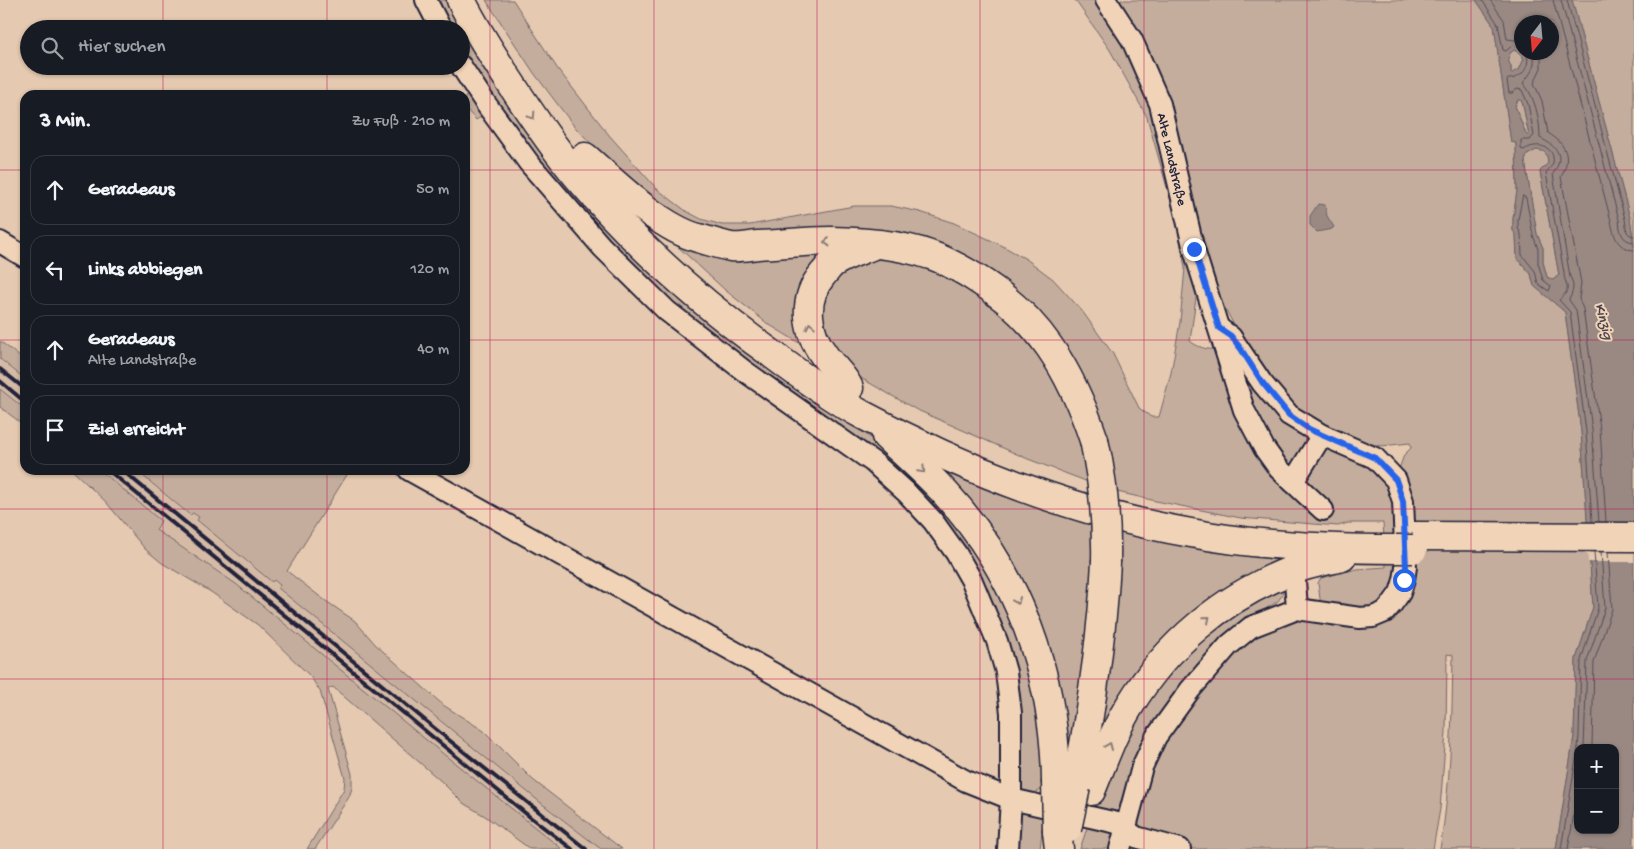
<!DOCTYPE html>
<html lang="de">
<head>
<meta charset="utf-8">
<style>
	:root { --surface:#171b24; --page:#20242c; --text:#f1f3f6; --muted:#9ea1a6; --line:#363941 }
	body { margin:0; font-family:"Gochi Hand",sans-serif; background:var(--page); color:var(--text) }
	.controls { position:absolute; right:15px; bottom:15px; display:grid; overflow:hidden; border-radius:10px; box-shadow:0 1px 4px #0004 }
	.controls button { width:45px; height:45px; display:grid; place-items:center; padding:0; border:0; border-bottom:1px solid var(--line); background:var(--surface); color:var(--text); font:25px sans-serif }
	.compass { position:absolute; left:1514px; top:15px; width:45px; height:45px; border-radius:50%; background:var(--surface); box-shadow:0 1px 4px #0004; rotate:196deg }
	.stop { position:absolute; width:15px; height:15px; margin:-11px; border:4px solid #2563eb; border-radius:50%; background:#fff }
	.stop.end { background:#2563eb; border-color:#fff; box-shadow:0 1px 5px #0008 }
	.list { margin:0; padding:0; list-style:none }
	h2 { display:flex; justify-content:space-between; align-items:center; height:65px; margin:0; padding:0 20px; font-size:21px }
	h2 small { font-size:16px; font-weight:400; color:var(--muted) }
	.list li { display:grid; grid-template-columns:32px 1fr auto; gap:15px; align-items:center; box-sizing:border-box; height:70px; margin:0 10px 10px; padding:0 10px; border:1px solid var(--line); border-radius:15px }
	.list b { display:block; font-size:19px; white-space:nowrap }
	.list p { margin:0; font-size:16px; white-space:nowrap; color:var(--muted) }
	.list em { font-size:16px; font-style:normal; color:var(--muted) }
	.icon { flex:none; width:28px; height:28px; fill:none; stroke:currentColor; stroke-width:2; stroke-linecap:round; stroke-linejoin:round }
	.map { position:relative; flex:none; width:1634px; height:849px; overflow:hidden }
	.search { position:absolute; background:var(--surface); box-shadow:0 1px 4px #0004; left:20px; top:20px; width:450px; height:55px; display:flex; align-items:center; gap:12px; box-sizing:border-box; padding:0 18px; border-radius:28px; color:var(--muted); font-size:19px }
	.panel { position:absolute; background:var(--surface); box-shadow:0 1px 4px #0004; left:20px; top:90px; width:450px; height:385px; border-radius:15px }
	.map>svg:first-child { display:block }
	.built { fill:#d5bba6 }
	.green { fill:#c4ad9c; stroke:#73686c; fill-rule:evenodd }
	.water { fill:#9a8983; stroke:#6a6066; fill-rule:evenodd }
	.pier { fill:#e5c9b0 }
	.lines { fill:none; stroke-linecap:round; stroke-linejoin:round }
	.shore { stroke:#524b58; stroke-width:1 }
	.minor-casing { stroke:#22223b; stroke-width:24 }
	.highway-casing { stroke:#22223b; stroke-width:31 }
	.minor { stroke:#f1d4b7; stroke-width:20 }
	.highway { stroke:#f1d4b7; stroke-width:28 }
	.rail { stroke:#22223b; stroke-width:4 }
	.highway-bridge-casing { stroke:#22223b; stroke-width:31; stroke-linecap:butt }
	.highway-bridge { stroke:#f1d4b7; stroke-width:28 }
	.oneway { stroke:#8a7b79 }
	.route { stroke:#2563eb; stroke-width:6 }
	.grid { fill:none; stroke:#c2185b; stroke-width:1; stroke-opacity:0.55 }
	.labels { text-anchor:middle; stroke-width:4; stroke-linejoin:round; paint-order:stroke }
	.street-label { font-size:14px; fill:#22223b; stroke:#f1d4b7 }
	.water-label { font-size:15px; font-style:italic; fill:#464151; stroke:#f1d4b7 }
</style>
</head>
<body>
<div class="map">
<svg width="1634" height="849" viewBox="0 0 1634 849">
	<rect width="100%" height="100%" fill="#e5c9b0"/>
	<filter id="ink" filterUnits="userSpaceOnUse"><feTurbulence type="fractalNoise" baseFrequency=".02" numOctaves="2"/><feDisplacementMap in="SourceGraphic" scale="10" xChannelSelector="R" yChannelSelector="G"/><feConvolveMatrix kernelMatrix="1 2 1 2 8 2 1 2 1" color-interpolation-filters="sRGB"/></filter>
	<g filter="url(#ink)">
		<g class="built">
			<polygon points="0,359 25,379 25,409 0,389"/>
			<polygon points="100,470 136,470 190,515 192,513 199,518 197,520 272,582 274,580 280,585 279,588 450,729 541,803 601,849 562,849 436,748 236,584 156,530 161,522"/>
		</g>
		<g class="green">
			<path d="M427,0H449L519,115L834,410L889,452L959,521L1019,623L1050,781C1036,796 1034,794 1015,790L1008,672L933,521L668,309L492,110L476,120L465,108V97L476,86L461,63V29H441Z"/>
			<path d="M486,0H513L557,68L609,135L657,189L686,211L701,219L722,225H750L854,206H891L920,212L954,223L1001,245L1026,259L1053,279L1082,311L1113,354L1139,408L1151,417H1159L1171,373L1180,322L1185,268L1177,223L1147,117L1110,50L1075,0H1476L1494,26L1511,142L1516,143L1517,191L1513,219V231L1516,234L1517,258L1531,274L1534,286L1565,312L1581,431L1593,607L1576,659L1574,736L1556,849H1440C1451,785 1452,720 1453,655L1447,654L1446,732L1440,809L1433,849H1130L1142,787L1164,735L1219,666L1264,627L1321,607L1318,583L1321,578L1357,569L1386,567L1383,523H1348L1338,526L1241,518L1156,501L1113,491L1085,388L957,259L712,234L637,190L574,126L534,73ZM1200,269L1216,291L1245,346C1227,349 1205,354 1190,341ZM1362,442L1381,446L1410,443L1411,448L1404,455L1397,475Z"/>
			<polygon points="1572,0 1634,0 1634,247 1630,218"/>
			<polygon points="1514,50 1521,54 1524,59 1519,70 1511,74 1511,67 1508,60 1510,53"/>
			<polygon points="1518,100 1521,100 1523,105 1529,136 1526,135 1515,106"/>
			<polygon points="1536,150 1543,151 1547,155 1548,163 1540,172 1559,275 1553,280 1547,277 1543,262 1543,248 1537,234 1525,161 1527,155"/>
			<polygon points="675,244 850,247 824,261 806,347 768,324 725,290"/>
			<polygon points="885,258 923,266 949,277 1003,312 1053,369 1079,422 1091,483 1028,459 915,409 847,370 821,340 822,294 830,280 867,260"/>
			<polygon points="0,341 25,361 25,379 0,359"/>
			<polygon points="0,389 25,409 25,426 0,407"/>
			<polygon points="917,450 1094,519 1094,607 1072,745 1067,744 1051,678"/>
			<polygon points="72,470 100,470 161,521 156,530 236,584 436,748 562,849 530,849 485,816 463,803 442,782 333,687 328,689 352,774 352,788 349,797 315,849 307,849 344,789 345,778 320,691 310,676 258,625 211,592 162,563 145,549 106,502"/>
			<polygon points="136,470 350,470 287,571 323,599 355,621 376,645 443,705 484,731 533,780 622,849 601,849 541,803 278,588 280,585 274,580 272,582 197,520 199,517 193,513 190,515"/>
			<polygon points="1116,524 1297,553 1261,575 1093,746"/>
			<polygon points="1283,588 1283,594 1278,601 1251,619 1147,737 1131,771 1122,805 1118,811 1112,814 1092,813 1130,718 1213,622"/>
			<polygon points="1025,809 1044,813 1040,849 1013,849 1018,813"/>
			<polygon points="1089,822 1112,829 1116,836 1113,849 1080,849"/>
		</g>
		<g class="water">
			<path d="M1476,0H1572L1630,218L1634,247V849H1556L1574,736L1576,659L1593,607L1581,431L1565,312L1534,286L1531,274L1517,258L1516,234L1513,231V219L1517,191L1516,143L1511,142L1494,26ZM1522,22H1552V52H1522ZM1514,50L1521,54L1524,59L1519,70L1515,71L1511,74V67L1508,60L1510,53ZM1518,100H1521L1523,105L1529,136L1526,134L1515,106ZM1536,150L1543,151L1547,155L1548,163L1540,171L1559,275L1553,280L1547,277L1543,262V248L1537,234L1525,161L1527,155ZM1578,748H1615V830H1578Z"/>
			<polygon points="1318,204 1325,205 1327,216 1334,227 1332,229 1317,232 1310,225 1310,216"/>
		</g>
		<polygon class="pier" points="1585,524 1634,524 1634,562 1588,562"/>
		<g class="lines">
			<g class="shore">
				<polyline points="1482,0 1498,24 1503,50 1506,51 1513,45 1522,48"/>
				<polyline points="1490,0 1504,20 1507,39 1522,41"/>
				<path d="M1553,0L1611,221C1614,236 1617,249 1634,250"/>
				<path d="M1561,0L1619,220C1620,231 1621,241 1634,242"/>
				<polyline points="1567,0 1625,219 1627,232 1630,235 1634,236"/>
				<path d="M1526,52C1532,66 1522,79 1508,79L1507,81L1509,93H1512L1517,89L1522,90L1528,104L1534,135L1530,140H1521V149L1524,150C1535,142 1556,145 1553,163C1552,167 1548,169 1546,173L1564,273C1563,280 1571,287 1565,294C1564,296 1561,298 1559,300L1570,312L1586,431L1592,522"/>
				<path d="M1533,52C1537,66 1531,73 1523,83C1535,96 1540,120 1540,138C1558,147 1565,156 1553,174L1570,277C1575,285 1573,292 1569,300L1576,310L1592,430L1599,522"/>
				<path d="M1541,52V68L1534,83L1542,101L1548,133C1566,144 1572,157 1561,177L1581,283L1579,299L1583,309L1600,429L1606,522"/>
				<polygon points="1523,196 1526,198 1533,235 1538,249 1538,263 1543,280 1551,286 1549,291 1538,284 1535,271 1522,255 1521,234 1518,228 1518,220"/>
				<polyline points="1578,748 1579,736 1581,660 1598,608 1594,552"/>
				<polyline points="1584,748 1587,661 1605,608 1601,552"/>
				<polyline points="1592,748 1594,662 1612,609 1608,552"/>
				<polyline points="1561,849 1578,748"/>
				<polyline points="1568,849 1578,791"/>
			</g>
			<g class="minor-casing">
				<g id="minor">
					<polyline points="426,0 441,29"/>
					<polyline points="1106,0 1132,40 1160,104 1194,250 1244,410 1264,448 1279,469 1323,510"/>
					<polyline points="461,66 486,104 529,163 602,247 667,311 743,370 873,462 906,492 933,521 956,553 972,581 997,641 1006,672 1011,713 1011,799 1008,849"/>
					<polyline points="0,242 25,257"/>
					<polyline points="409,470 966,781 1011,799 1117,823 1136,837 1180,849"/>
					<polyline points="1293,482 1322,435"/>
					<polyline points="1292,570 1295,580 1297,609"/>
					<polyline points="1120,849 1142,767 1156,737 1190,690 1229,645 1251,627 1297,609 1360,618 1373,617 1385,612 1392,604 1400,593 1404,580 1406,567 1403,501 1396,480 1375,458 1322,435 1289,415 1262,383 1231,337 1219,328"/>
				</g>
			</g>
			<g class="highway-casing">
				<g id="highway">
					<path d="M461,0C475,28 491,53 508,79C530,113 552,146 578,177C635,244 701,303 772,354C801,376 831,398 863,415C965,470 1076,513 1191,533C1258,546 1328,549 1396,549"/>
					<path d="M585,157C616,184 659,227 698,238C709,241 721,245 731,247C740,248 749,246 758,245C782,244 806,241 830,241C863,242 899,244 930,255C946,260 961,269 974,277C1039,316 1071,371 1094,440"/>
					<path d="M849,388C843,375 832,367 824,355C806,331 802,299 823,274C826,271 829,266 833,263C845,255 859,251 871,246"/>
					<path d="M886,436C906,455 927,473 946,494C1018,572 1055,675 1056,781"/>
					<polyline points="1413,536 1634,537"/>
					<path d="M1076,787C1091,712 1102,638 1106,562"/>
					<path d="M1091,791C1103,762 1113,732 1130,705C1167,644 1224,597 1290,571C1306,564 1325,561 1342,557"/>
					<polyline points="1057,831 1059,849"/>
				</g>
			</g>
			<use href="#minor" class="minor"/>
			<use href="#highway" class="highway"/>
			<g class="rail">
				<polyline points="0,369 25,389"/>
				<polyline points="0,381 25,402"/>
				<polyline points="108,470 530,817 572,849"/>
				<polyline points="122,470 444,736 586,849"/>
			</g>
			<g class="highway-bridge-casing">
				<g id="highway-bridge">
					<path d="M1094,440C1103,481 1107,521 1106,562"/>
					<polyline points="1396,549 1413,549"/>
					<polyline points="1056,781 1057,831"/>
					<polyline points="1067,829 1076,787"/>
				</g>
			</g>
			<use href="#highway-bridge" class="highway-bridge"/>
		</g>
		<defs><path id="oneway-chevron" d="M-2-3.5L2.5 0L-2 3.5" fill="none" stroke-width="1.6" stroke-linecap="round" stroke-linejoin="round" transform="scale(1.25)"/></defs>
		<g class="oneway">
			<use href="#oneway-chevron" transform="translate(532 116) rotate(57)"/>
			<use href="#oneway-chevron" transform="translate(827 242) rotate(179)"/>
			<use href="#oneway-chevron" transform="translate(810 326) rotate(-102)"/>
			<use href="#oneway-chevron" transform="translate(922 470) rotate(45)"/>
			<use href="#oneway-chevron" transform="translate(1017 601) rotate(67)"/>
			<use href="#oneway-chevron" transform="translate(1207 619) rotate(-40)"/>
			<use href="#oneway-chevron" transform="translate(1109 746) rotate(-67)"/>
		</g>
	</g>
	<g class="lines" filter="url(#ink)">
		<polyline class="route" points="1194,249 1219,328 1231,336 1241,349 1262,382 1289,415 1309,429 1322,435 1375,458 1396,480 1403,501 1406,567 1404,580"/>
	</g>
	<path class="grid" d="M163,0V29M327,0V29M490,0V849M654,0V849M817,0V849M980,0V849M1144,0V849M1307,0V849M1471,0V849M163,66V95M327,66V95M0,170H25M465,170H1634M0,340H25M465,340H1634M163,470V849M327,470V849M0,509H1634M0,679H1634"/>
	<g class="labels">
		<g class="street-label">
			<text transform="translate(1173 159) rotate(77)" y="5">Alte Landstraße</text>
		</g>
		<g class="water-label">
			<text transform="translate(1605 321) rotate(75)" y="5">Kinzig</text>
		</g>
	</g>
</svg>
<div class="controls">
<button>+</button>
<button>−</button>
</div>
<svg class="compass" viewBox="-18 -18 36 36"><path d="M0-13l5 13h-10z" fill="#e53935"/><path d="M0 13l5-13h-10z" fill="#9ea1a6"/></svg>
<div class="stop" style="left:1404px;top:580px"></div>
<div class="stop end" style="left:1194px;top:249px"></div>
<div class="search"><svg class="icon" aria-label="search" viewBox="0 0 24 24"><circle cx="10" cy="10" r="6"/><path d="M15 15l6 6"/></svg>Hier suchen</div>
<section class="panel">
<h2>3 Min.<small>Zu Fuß · 210 m</small></h2>
<ul class="list">
<li><svg class="icon" aria-label="ahead" viewBox="0 0 24 24"><path d="M12 20V5M6 11l6-6 6 6"/></svg><div><b>Geradeaus</b></div><em>50 m</em></li>
<li><svg class="icon" aria-label="left" viewBox="0 0 24 24"><path d="M17 20v-9H6M10 6l-5 5 5 5"/></svg><div><b>Links abbiegen</b></div><em>120 m</em></li>
<li><svg class="icon" aria-label="ahead" viewBox="0 0 24 24"><path d="M12 20V5M6 11l6-6 6 6"/></svg><div><b>Geradeaus</b><p>Alte Landstraße</p></div><em>40 m</em></li>
<li><svg class="icon" aria-label="arrive" viewBox="0 0 24 24"><path d="M6 21V4h12l-3 4 3 4H6"/></svg><div><b>Ziel erreicht</b></div></li>
</ul>
</section>
</div>
</body>
</html>
